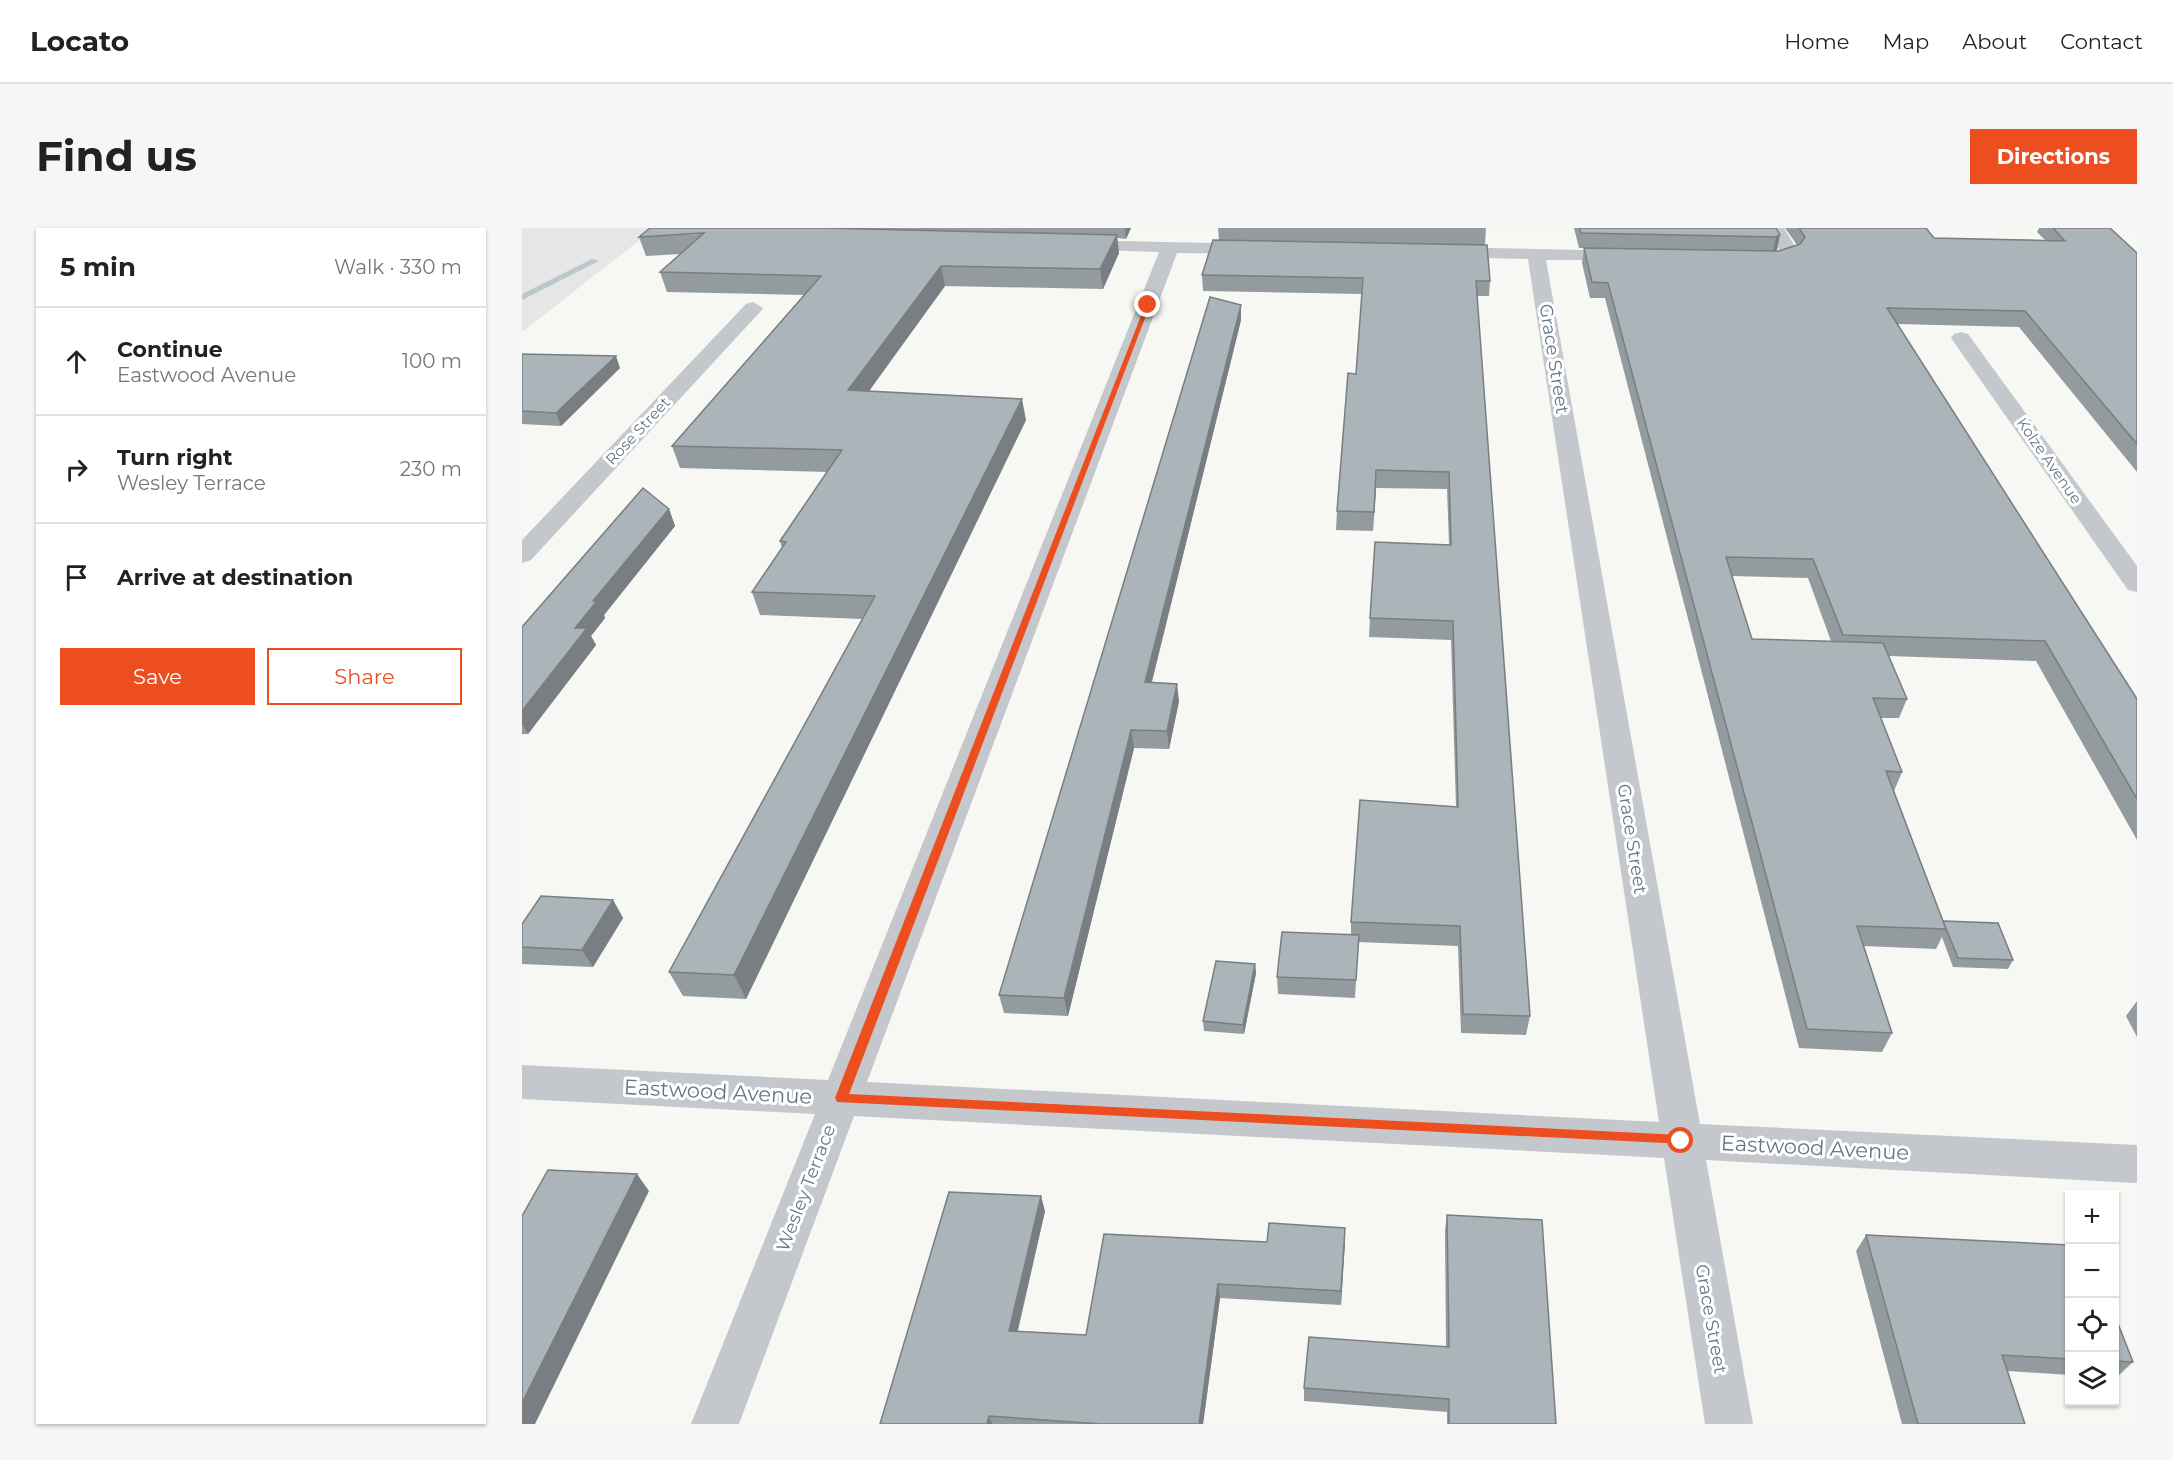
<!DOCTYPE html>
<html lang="en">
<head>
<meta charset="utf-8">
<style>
	:root { --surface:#fff; --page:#f6f6f6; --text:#222; --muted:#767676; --line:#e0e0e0; --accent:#ec4e1f }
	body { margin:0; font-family:Montserrat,sans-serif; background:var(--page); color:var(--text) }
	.controls { position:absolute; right:18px; bottom:18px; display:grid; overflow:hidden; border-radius:0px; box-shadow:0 2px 4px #0004 }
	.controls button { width:54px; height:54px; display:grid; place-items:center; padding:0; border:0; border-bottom:2px solid var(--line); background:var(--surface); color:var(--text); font:30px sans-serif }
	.stop { position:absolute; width:18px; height:18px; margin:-14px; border:4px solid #ec4e1f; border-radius:50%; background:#fff }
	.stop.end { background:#ec4e1f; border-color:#fff; box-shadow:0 2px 6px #0008 }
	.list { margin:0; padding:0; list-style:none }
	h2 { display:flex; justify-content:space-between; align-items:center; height:78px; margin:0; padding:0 24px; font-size:26px }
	h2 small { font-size:20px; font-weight:400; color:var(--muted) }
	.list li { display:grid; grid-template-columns:39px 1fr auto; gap:18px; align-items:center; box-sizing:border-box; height:108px; padding:0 24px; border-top:2px solid var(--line) }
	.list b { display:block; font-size:22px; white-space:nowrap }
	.list p { margin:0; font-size:20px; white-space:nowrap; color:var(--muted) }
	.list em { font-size:20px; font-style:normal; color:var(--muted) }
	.actions { display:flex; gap:12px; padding:18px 24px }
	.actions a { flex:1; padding:14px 0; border:2px solid var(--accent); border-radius:0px; text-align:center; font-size:21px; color:var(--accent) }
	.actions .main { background:var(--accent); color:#fff }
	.icon { flex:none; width:33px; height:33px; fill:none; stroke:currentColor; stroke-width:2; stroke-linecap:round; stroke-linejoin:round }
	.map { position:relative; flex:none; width:1615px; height:1196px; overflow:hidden; border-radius:0px }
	header { display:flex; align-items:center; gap:36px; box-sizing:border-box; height:84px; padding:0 30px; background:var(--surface); border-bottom:2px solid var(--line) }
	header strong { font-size:28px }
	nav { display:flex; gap:33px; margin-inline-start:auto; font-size:21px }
	.intro { display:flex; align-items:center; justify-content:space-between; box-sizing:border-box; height:144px; padding:0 36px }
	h1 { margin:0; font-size:42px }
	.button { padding:15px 27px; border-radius:0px; background:var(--accent); color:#fff; font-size:21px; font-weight:700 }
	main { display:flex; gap:36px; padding:0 36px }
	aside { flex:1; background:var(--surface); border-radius:0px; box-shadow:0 2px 4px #0004 }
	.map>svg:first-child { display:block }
	.built { fill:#e5e6e5 }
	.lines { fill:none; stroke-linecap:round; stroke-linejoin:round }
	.stream { fill:#bbc8cc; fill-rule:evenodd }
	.minor { fill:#c4c8cc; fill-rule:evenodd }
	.wall { fill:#939b9f; fill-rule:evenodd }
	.shaded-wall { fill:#787e82 }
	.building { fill:#abb4b9; stroke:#787e82; stroke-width:1.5 }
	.route { fill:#ec4e1f }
	.labels { text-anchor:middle; stroke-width:6; stroke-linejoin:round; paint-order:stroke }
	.far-street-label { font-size:15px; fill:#647787; stroke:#fff }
	.street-label { font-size:18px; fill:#647787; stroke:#fff }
	.near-street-label { font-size:21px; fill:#647787; stroke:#fff }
</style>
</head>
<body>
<header>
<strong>Locato</strong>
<nav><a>Home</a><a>Map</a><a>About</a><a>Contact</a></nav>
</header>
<div class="intro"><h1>Find us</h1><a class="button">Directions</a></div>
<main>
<aside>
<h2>5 min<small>Walk · 330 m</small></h2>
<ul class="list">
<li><svg class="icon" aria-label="ahead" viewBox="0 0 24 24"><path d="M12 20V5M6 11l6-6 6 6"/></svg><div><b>Continue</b><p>Eastwood Avenue</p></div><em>100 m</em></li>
<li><svg class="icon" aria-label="right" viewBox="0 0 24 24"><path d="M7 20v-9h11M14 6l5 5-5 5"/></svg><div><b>Turn right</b><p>Wesley Terrace</p></div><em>230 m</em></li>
<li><svg class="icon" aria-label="arrive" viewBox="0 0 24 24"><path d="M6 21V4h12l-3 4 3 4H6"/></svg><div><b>Arrive at destination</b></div></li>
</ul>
<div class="actions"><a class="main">Save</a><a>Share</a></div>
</aside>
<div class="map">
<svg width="1615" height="1196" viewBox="0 0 1615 1196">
	<rect width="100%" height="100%" fill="#f7f7f4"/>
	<polygon class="built" points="0,0 133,0 0,104"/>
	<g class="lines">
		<polygon class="stream" points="70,31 77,33 0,72 0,66"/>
		<g class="minor">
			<path d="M1244,0H1262L1277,25C1266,39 1239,39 1224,35L1221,31L1224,27L1258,23Z"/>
			<polygon points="552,12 734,16 743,21 734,26 655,25 345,854 1137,894 1006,31 921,29 912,24 921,19 1106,23 1112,24 1115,28 1112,32 1024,32 1178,896 1615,917 1615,955 1184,932 1231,1196 1183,1196 1142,930 332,888 217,1196 169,1196 293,886 0,871 0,837 306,852 637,24 546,21 543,17"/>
			<polygon points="231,74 241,80 238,84 9,332 0,335 0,312 224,76"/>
			<polygon points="1439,104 1446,106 1615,338 1615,364 1606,362 1429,110 1432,106"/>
		</g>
	</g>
	<g class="wall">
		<polygon points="305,0 609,0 604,11 595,10 597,25 581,61 423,58 346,163 504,192 224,771 161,768 147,744 340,391 238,387 230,364 260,320 258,313 306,244 158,240 150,218 282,67 145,64 138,44 159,26 124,28 117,9"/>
		<polygon points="696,0 964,0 963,17 968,53 967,68 955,68 1008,788 1004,807 939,805 936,718 836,714 833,770 756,766 755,749 829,707 829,694 934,579 929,412 847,409 848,390 927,316 925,261 854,260 851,303 814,302 815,283 834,146 840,66 681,63 680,47 697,12"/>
		<path d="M1052,0H1254L1255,22L1252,23H1257L1275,17L1263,0H1404L1412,10L1523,12L1515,4L1517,0H1588L1615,25V244L1497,99L1375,96L1615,471V612L1514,433L1367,428L1385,471L1377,490H1359L1380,544L1372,563H1371L1421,694V693L1491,732L1486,741L1431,739L1420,709L1414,721L1342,718L1370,805L1360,824L1277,820L1083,70H1068L1060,35L1062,20H1057ZM1210,348L1286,350L1309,413L1230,411Z"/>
		<polygon points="719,92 630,454 657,473 647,521 612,520 546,788 482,785 477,767"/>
		<polygon points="0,126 98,140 39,198 0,196"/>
		<polygon points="147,281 153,298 82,387 83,390 69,408 74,417 6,506 0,506 0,399"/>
		<polygon points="91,672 101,690 71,739 0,736 0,696"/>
		<polygon points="733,736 734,745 722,806 682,803 681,793"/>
		<polygon points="1615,773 1615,809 1604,788"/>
		<polygon points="523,983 496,1103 564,1107 745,1014 823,1000 819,1077 698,1070 681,1196 358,1196"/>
		<polygon points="925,987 1034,1196 925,1196 925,1184 782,1173 782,1160 924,1119 923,1002"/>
		<polygon points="1344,1007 1548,1017 1548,1147 1486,1143 1503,1196 1380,1196 1334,1023"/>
		<polygon points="1593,1088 1611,1134 1595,1149 1593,1149"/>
	</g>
	<g class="shaded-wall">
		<polygon points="603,0 609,0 604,11"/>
		<polygon points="595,7 597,25 581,61 578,41"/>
		<polygon points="1258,7 1255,22 1251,24 1254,9"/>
		<polygon points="419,38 423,58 332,184 326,162"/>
		<polygon points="719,77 719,92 625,472 623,454"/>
		<polygon points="94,128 98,140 39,198 34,185"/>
		<polygon points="500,171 504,192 224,771 212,747"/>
		<polygon points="854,242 854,260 851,303 852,284"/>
		<polygon points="147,281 153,298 82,387 83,390 69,408 74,417 6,506 0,496 0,483 53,400 71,373"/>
		<polygon points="655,456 657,473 647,521 645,503"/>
		<polygon points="609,502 612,520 546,788 542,770"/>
		<polygon points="91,672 101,690 71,739 60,722"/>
		<polygon points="733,736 734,745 722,806 721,797"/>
		<polygon points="115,946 127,963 13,1196 0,1196 0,1175"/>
		<polygon points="519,968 523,983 492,1117 487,1103"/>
		<polygon points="823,1000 823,1015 819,1077 819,1063"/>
		<polygon points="696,1056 698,1070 681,1196 677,1196"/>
		<polygon points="467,1188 470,1196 465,1196"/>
	</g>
	<g class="building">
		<polygon points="128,0 303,0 595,7 578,41 419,38 326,162 500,171 212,747 147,744 353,368 230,364 264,314 258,313 320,222 150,218 299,48 138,44 182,5 117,9"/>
		<polygon points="1057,0 1254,0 1258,7 1254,9 1059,5"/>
		<polygon points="1277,0 1404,0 1412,10 1543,13 1531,0 1588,0 1615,25 1615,216 1503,83 1365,80 1615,471 1615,571 1523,413 1321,407 1291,331 1204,329 1230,411 1361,415 1385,471 1351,470 1380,544 1364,543 1424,701 1335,698 1370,805 1285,801 1086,55 1070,54 1062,20 1257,23 1278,16 1283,9"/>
		<polygon points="691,12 965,17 968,53 954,53 1008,788 941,786 938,698 829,694 838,572 936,579 931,393 848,390 853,314 929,317 927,244 854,242 852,284 815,283 826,145 834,146 841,50 680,47"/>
		<polygon points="688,69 719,77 623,454 655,456 645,503 609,502 542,770 477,767"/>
		<polygon points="0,126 94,128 34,185 0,183"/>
		<polygon points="121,260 147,281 71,373 75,373 53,400 65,400 0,483 0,399"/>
		<polygon points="19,668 91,672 60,722 0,719 0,696"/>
		<polygon points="1421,693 1476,695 1491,732 1436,730"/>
		<polygon points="760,704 837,707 834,752 755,749"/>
		<polygon points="694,733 733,736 721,797 681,793"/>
		<polygon points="26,942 115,946 0,1175 0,988"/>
		<polygon points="427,964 519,968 487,1103 564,1107 582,1006 745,1014 747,995 823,1000 819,1063 696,1056 677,1196 579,1196 467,1188 465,1196 358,1196"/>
		<polygon points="925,987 1020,992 1034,1196 927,1196 927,1171 782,1160 787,1109 927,1119"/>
		<polygon points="1344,1007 1548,1017 1548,1131 1480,1127 1503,1196 1396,1196"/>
		<polygon points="1593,1088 1611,1134 1593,1133"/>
	</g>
	<polygon class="route" points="624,75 628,77 327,866 1159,907 1165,913 1163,916 315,874 313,870"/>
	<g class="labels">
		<g class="far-street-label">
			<text transform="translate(116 203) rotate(-47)" y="5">Rose Street</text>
			<text transform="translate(1527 233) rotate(55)" y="5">Kolze Avenue</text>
		</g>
		<g class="street-label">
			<text transform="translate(1032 131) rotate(81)" y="6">Grace Street</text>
			<text transform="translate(1110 611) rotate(81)" y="6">Grace Street</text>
			<text transform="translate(284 960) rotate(-69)" y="6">Wesley Terrace</text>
			<text transform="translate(1189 1091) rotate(80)" y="6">Grace Street</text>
		</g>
		<g class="near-street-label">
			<text transform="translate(196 864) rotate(3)" y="7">Eastwood Avenue</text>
			<text transform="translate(1293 920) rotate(3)" y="7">Eastwood Avenue</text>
		</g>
	</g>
</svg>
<div class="controls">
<button>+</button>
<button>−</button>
<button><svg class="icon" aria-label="locate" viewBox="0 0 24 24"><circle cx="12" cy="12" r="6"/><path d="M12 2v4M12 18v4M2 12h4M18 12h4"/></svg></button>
<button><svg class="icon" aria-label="layers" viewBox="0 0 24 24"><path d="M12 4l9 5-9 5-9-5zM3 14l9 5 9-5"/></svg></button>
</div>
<div class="stop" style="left:1159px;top:913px"></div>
<div class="stop end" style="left:626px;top:77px"></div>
</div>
</main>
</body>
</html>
